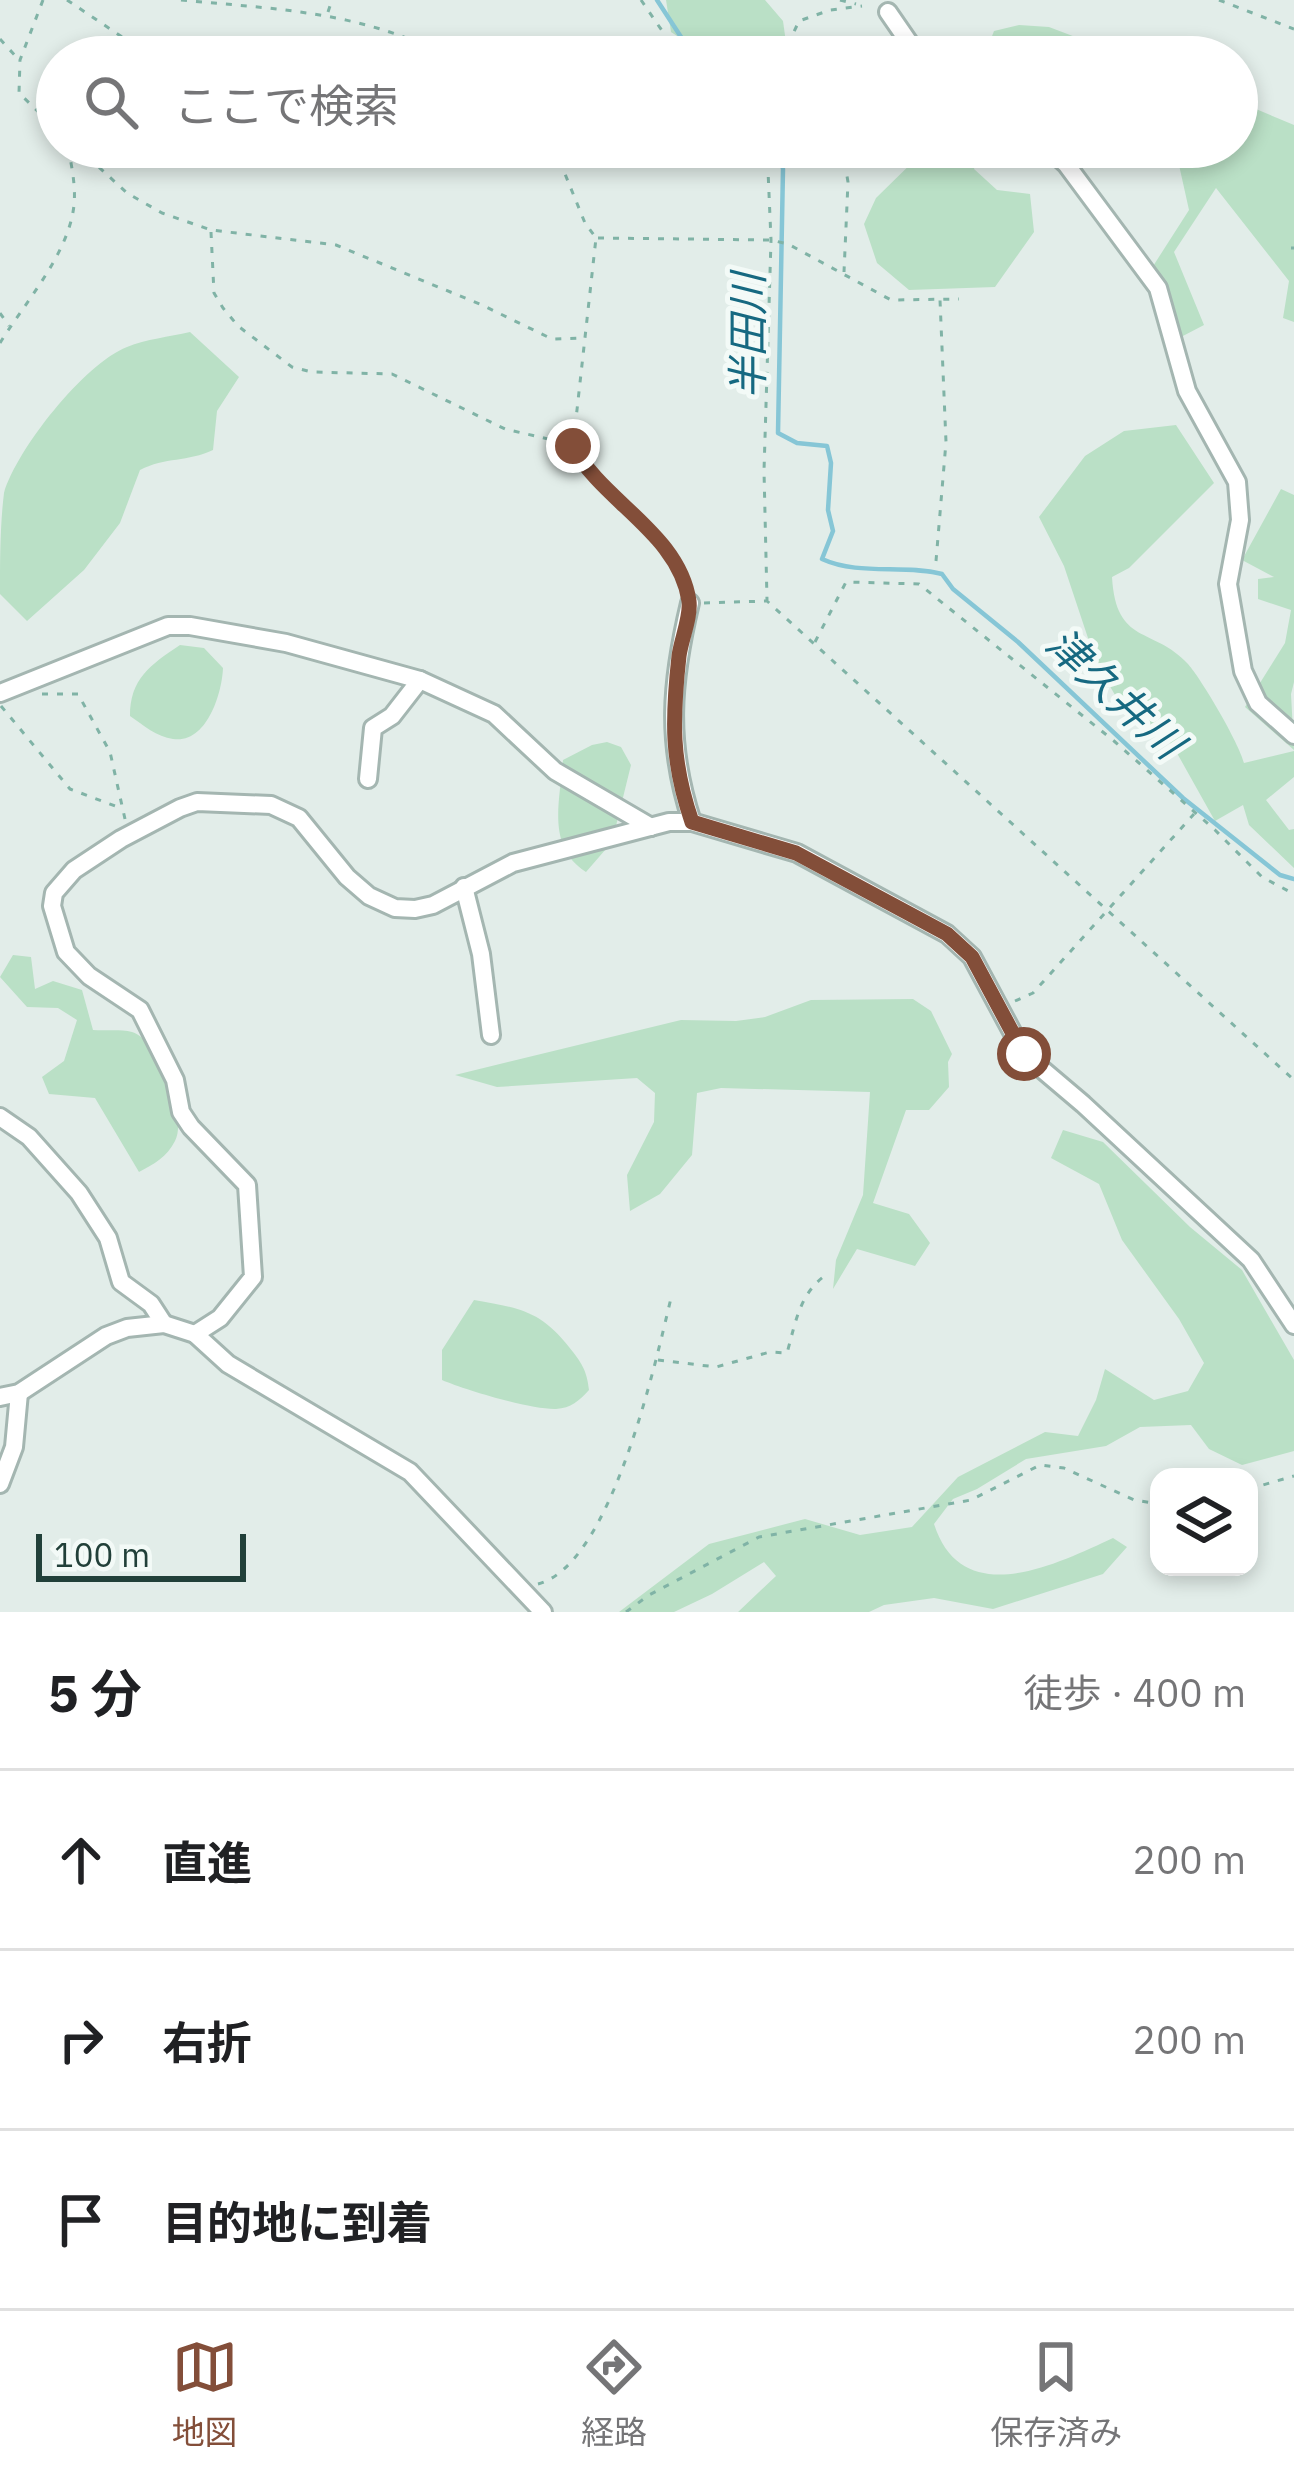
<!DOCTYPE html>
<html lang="ja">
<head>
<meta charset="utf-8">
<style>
	:root { --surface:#fff; --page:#f2f2f2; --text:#202124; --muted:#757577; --line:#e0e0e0; --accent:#834e39 }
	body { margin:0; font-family:"IBM Plex Sans","Noto Sans JP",sans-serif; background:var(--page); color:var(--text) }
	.controls { position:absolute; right:36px; bottom:36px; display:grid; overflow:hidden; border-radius:24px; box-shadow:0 6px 18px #0003 }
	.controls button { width:108px; height:108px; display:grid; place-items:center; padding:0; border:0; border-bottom:3px solid var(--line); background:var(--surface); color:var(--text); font:60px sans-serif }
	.scale { position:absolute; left:36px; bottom:30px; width:210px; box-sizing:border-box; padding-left:12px; border:6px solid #214039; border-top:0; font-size:33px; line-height:42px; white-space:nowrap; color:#214039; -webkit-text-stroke:9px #f3faf7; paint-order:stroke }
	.stop { position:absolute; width:36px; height:36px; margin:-27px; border:9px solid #834e39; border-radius:50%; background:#fff }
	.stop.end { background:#834e39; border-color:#fff; box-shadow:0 3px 12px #0008 }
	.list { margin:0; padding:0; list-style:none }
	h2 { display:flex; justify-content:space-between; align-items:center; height:156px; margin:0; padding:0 48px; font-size:51px }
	h2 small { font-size:39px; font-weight:400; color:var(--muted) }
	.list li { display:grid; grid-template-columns:78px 1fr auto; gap:36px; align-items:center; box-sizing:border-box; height:180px; padding:0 48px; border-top:3px solid var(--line) }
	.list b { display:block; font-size:45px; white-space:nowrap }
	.list em { font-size:39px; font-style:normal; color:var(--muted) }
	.icon { flex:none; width:66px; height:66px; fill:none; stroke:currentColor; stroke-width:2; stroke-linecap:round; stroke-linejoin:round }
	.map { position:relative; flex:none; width:1294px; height:1612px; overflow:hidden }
	.search { position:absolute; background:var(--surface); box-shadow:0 6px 18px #0003; left:36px; right:36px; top:36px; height:132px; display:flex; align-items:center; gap:30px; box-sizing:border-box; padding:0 42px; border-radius:66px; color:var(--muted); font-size:45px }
	.sheet { height:696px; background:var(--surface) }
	nav { display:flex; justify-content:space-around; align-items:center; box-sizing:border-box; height:168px; border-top:3px solid var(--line); background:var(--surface); font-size:33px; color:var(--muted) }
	nav a { display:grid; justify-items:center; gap:6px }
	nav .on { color:var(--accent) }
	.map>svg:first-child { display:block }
	.green { fill:#bae0c6 }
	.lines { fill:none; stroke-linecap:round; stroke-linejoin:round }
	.stream { stroke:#86c6d6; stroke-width:4.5 }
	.minor-casing { stroke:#a4b6b1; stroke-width:22 }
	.path { stroke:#80b3a6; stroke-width:3; stroke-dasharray:6 9; stroke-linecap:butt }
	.minor { stroke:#fff; stroke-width:16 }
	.route { stroke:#834e39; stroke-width:15 }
	.labels { text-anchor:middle; stroke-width:10; stroke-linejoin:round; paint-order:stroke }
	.water-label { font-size:42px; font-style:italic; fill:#166981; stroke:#f3faf7 }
</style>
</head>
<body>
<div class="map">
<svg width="1294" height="1612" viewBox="0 0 1294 1612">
	<rect width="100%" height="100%" fill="#e2ede9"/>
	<g class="green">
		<polygon points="666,0 765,0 783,21 788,57 709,57 671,32"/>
		<polygon points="1019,25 1049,27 1128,57 984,57 994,31"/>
		<polygon points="1237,101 1294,125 1294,322 1283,318 1289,281 1216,188 1174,252 1204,325 1181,337 1148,274 1189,210 1175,147 1237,147"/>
		<polygon points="928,147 982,147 974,169 997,190 1030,194 1034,232 995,287 909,290 877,263 864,224 876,198"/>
		<path d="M190,332L239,377L217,411L213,450C188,462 165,457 140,470L120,523L84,570L27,621L0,594C0,562 0,525 4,493C17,449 84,364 127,347C146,339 169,337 190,332Z"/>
		<path d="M1176,425L1214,483L1129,568L1112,577C1116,646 1153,626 1188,664C1202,680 1239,743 1244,763L1294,751V777L1266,800L1289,830L1294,829V868L1249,825L1243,805L1215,821L1173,746L1119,702L1096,662L1064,566L1039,517L1085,456L1124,431Z"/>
		<polygon points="1281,489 1294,495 1294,682 1291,694 1294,750 1245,707 1285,643 1291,610 1258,599 1258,579 1274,577 1242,560"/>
		<path d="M180,645L204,648L223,668C222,693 207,744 173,739C157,737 143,725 130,716C130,679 150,665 180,645Z"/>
		<path d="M607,742L621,747L631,765L612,842L586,872C546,846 560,802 563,760L592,745Z"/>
		<path d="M13,955L31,957L35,989L53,981L82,990L93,1030C105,1031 121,1029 132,1032C159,1040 188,1116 175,1141C167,1157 154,1164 139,1172L95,1098L49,1094L42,1077L64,1061L77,1020L58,1008L27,1007L0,977Z"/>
		<polygon points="913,999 931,1011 952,1054 948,1062 949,1087 929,1110 906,1110 873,1203 909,1214 930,1243 915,1266 857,1249 833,1289 836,1260 863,1195 870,1092 721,1088 697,1093 692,1155 660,1194 630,1211 627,1175 654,1122 655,1093 637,1078 497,1087 455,1075 681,1020 736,1021 765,1017 811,1000"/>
		<path d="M1063,1130L1103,1142L1190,1227L1242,1270L1294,1360V1451L1242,1465L1209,1449L1191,1425L1140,1427L1106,1446L1026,1459L977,1489L953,1499L934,1524C962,1611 1055,1565 1113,1538L1127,1547L1103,1574L993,1609L934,1598L884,1605L869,1612H738L776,1576L764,1562L712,1594L674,1612H619L709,1544L805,1519L860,1535L912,1527L958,1477L1045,1432L1078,1436L1096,1400L1105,1369L1154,1400L1188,1391L1204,1363L1179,1319L1122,1240L1099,1184L1051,1158Z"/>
		<path d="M474,1300C518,1308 540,1310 569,1347C581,1362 587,1370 589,1390C579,1401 571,1408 556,1409C532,1410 465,1390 442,1380V1350Z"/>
	</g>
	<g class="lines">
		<g class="stream">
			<polyline points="657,0 694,57"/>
			<path d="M777,147L783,169L778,433L797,443L827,446L831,463L828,510L833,531L822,559C859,576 903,564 942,574L953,589L1018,642L1183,798L1280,875L1294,879"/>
		</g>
		<g class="minor-casing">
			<g id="minor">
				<polyline points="888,12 919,57"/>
				<polyline points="1047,147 1066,164 1158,288 1187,391 1237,482 1240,520 1228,584 1243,671 1258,703 1294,735"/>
				<path d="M690,603C671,683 666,743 692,822"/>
				<polyline points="0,693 168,626 190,626 286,643 420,680 494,714 555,771 651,827"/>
				<polyline points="368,779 373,728 392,716 420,680"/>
				<polyline points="464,887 481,954 491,1035"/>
				<polyline points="0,1117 29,1137 79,1193 108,1238 121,1282 151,1304 164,1324"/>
				<polyline points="195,1334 220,1318 253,1277 247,1185 191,1127 181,1112 175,1080 140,1010 89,976 66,952 52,906 54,893 74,870 121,839 180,808 197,802 271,805 299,818 347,877 369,896 395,908 415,909 433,905 513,863 669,822 692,822 797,853 947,934 972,957 1024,1054 1083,1104 1251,1260 1294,1325"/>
				<polyline points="0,1397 19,1393 106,1336 127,1328 164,1324 195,1334 228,1364 410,1472 543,1612"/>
				<polyline points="0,1484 14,1447 19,1393"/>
			</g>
		</g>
		<g class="path">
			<polyline points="43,0 20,60 19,93 57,130"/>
			<polyline points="67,0 152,57"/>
			<path d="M181,0C273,9 364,11 447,57"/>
			<polyline points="641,0 680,57"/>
			<polyline points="840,0 856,4"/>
			<polyline points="1219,0 1294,29"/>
			<polyline points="328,12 332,0"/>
			<polyline points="0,39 19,60"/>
			<polyline points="805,57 792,36 799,21 830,10 862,6"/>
			<polyline points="77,147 127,193 162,213 211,230 336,245 482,305 552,339 583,338"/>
			<polyline points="460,147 481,161"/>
			<path d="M554,147L585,223L596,238L573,446C592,482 620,494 645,524C662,544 674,567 685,591"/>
			<polyline points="767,147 771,240 764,471 767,600"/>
			<polyline points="842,147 848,182 844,272"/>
			<polyline points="211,232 214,293 223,308 238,326 292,367 312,372 392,374 505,429 570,444"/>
			<polyline points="598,238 771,240 788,244 891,300 959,299"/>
			<polyline points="1291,248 1294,248"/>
			<polyline points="0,313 9,326"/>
			<path d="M0,343C24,304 65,258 73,212C77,191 72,168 68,147"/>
			<polyline points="936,561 946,442 940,300"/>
			<polyline points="704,603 767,601 1294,1080"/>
			<polyline points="815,642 846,582 919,584 1114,741 1215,830 1262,877 1294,894"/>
			<polyline points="42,694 78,694 110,752 125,819"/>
			<polyline points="1,706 70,789 123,809"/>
			<polyline points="1015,1001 1033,993 1194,814"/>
			<path d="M658,1360L716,1367L770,1352L787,1353C796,1321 800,1291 829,1273"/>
			<polyline points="1249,1489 1294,1476"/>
			<path d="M538,1584C611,1565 655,1365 671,1298"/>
			<polyline points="626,1612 649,1595 759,1537 971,1500 1040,1465 1064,1468 1134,1500 1159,1504"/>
		</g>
		<use href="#minor" class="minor"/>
	</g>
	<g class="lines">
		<path class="route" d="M573,446C601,501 679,533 689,601C691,617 681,640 679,656C672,720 671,761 692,822L796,853L947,934L972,957L1024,1054"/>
	</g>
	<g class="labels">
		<g class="water-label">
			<text transform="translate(748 336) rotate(-90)" y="15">半田川</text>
			<text transform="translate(1115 693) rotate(43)" y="15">津久井川</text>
		</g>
	</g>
</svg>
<div class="controls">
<button><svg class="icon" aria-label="layers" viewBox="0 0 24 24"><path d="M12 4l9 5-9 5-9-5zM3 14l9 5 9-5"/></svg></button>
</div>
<div class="scale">100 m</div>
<div class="stop" style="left:1024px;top:1054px"></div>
<div class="stop end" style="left:573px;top:446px"></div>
<div class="search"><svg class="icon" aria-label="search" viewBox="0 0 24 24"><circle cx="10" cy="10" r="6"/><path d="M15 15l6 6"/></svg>ここで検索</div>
</div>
<section class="sheet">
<h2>5 分<small>徒歩 · 400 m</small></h2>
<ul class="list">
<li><svg class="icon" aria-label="ahead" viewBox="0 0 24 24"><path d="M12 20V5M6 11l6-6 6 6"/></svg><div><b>直進</b></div><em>200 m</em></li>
<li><svg class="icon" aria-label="right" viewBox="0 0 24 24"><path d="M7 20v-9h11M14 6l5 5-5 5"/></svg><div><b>右折</b></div><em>200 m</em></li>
<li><svg class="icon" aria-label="arrive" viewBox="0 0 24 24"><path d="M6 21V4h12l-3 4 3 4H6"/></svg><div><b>目的地に到着</b></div></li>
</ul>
</section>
<nav>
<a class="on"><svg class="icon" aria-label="map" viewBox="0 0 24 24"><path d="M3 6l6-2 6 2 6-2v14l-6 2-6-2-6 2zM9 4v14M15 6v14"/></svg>地図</a>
<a><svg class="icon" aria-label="directions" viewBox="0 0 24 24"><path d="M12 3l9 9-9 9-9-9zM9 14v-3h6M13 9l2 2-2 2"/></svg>経路</a>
<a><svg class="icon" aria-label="saved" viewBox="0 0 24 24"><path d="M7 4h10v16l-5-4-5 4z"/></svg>保存済み</a>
</nav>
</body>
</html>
